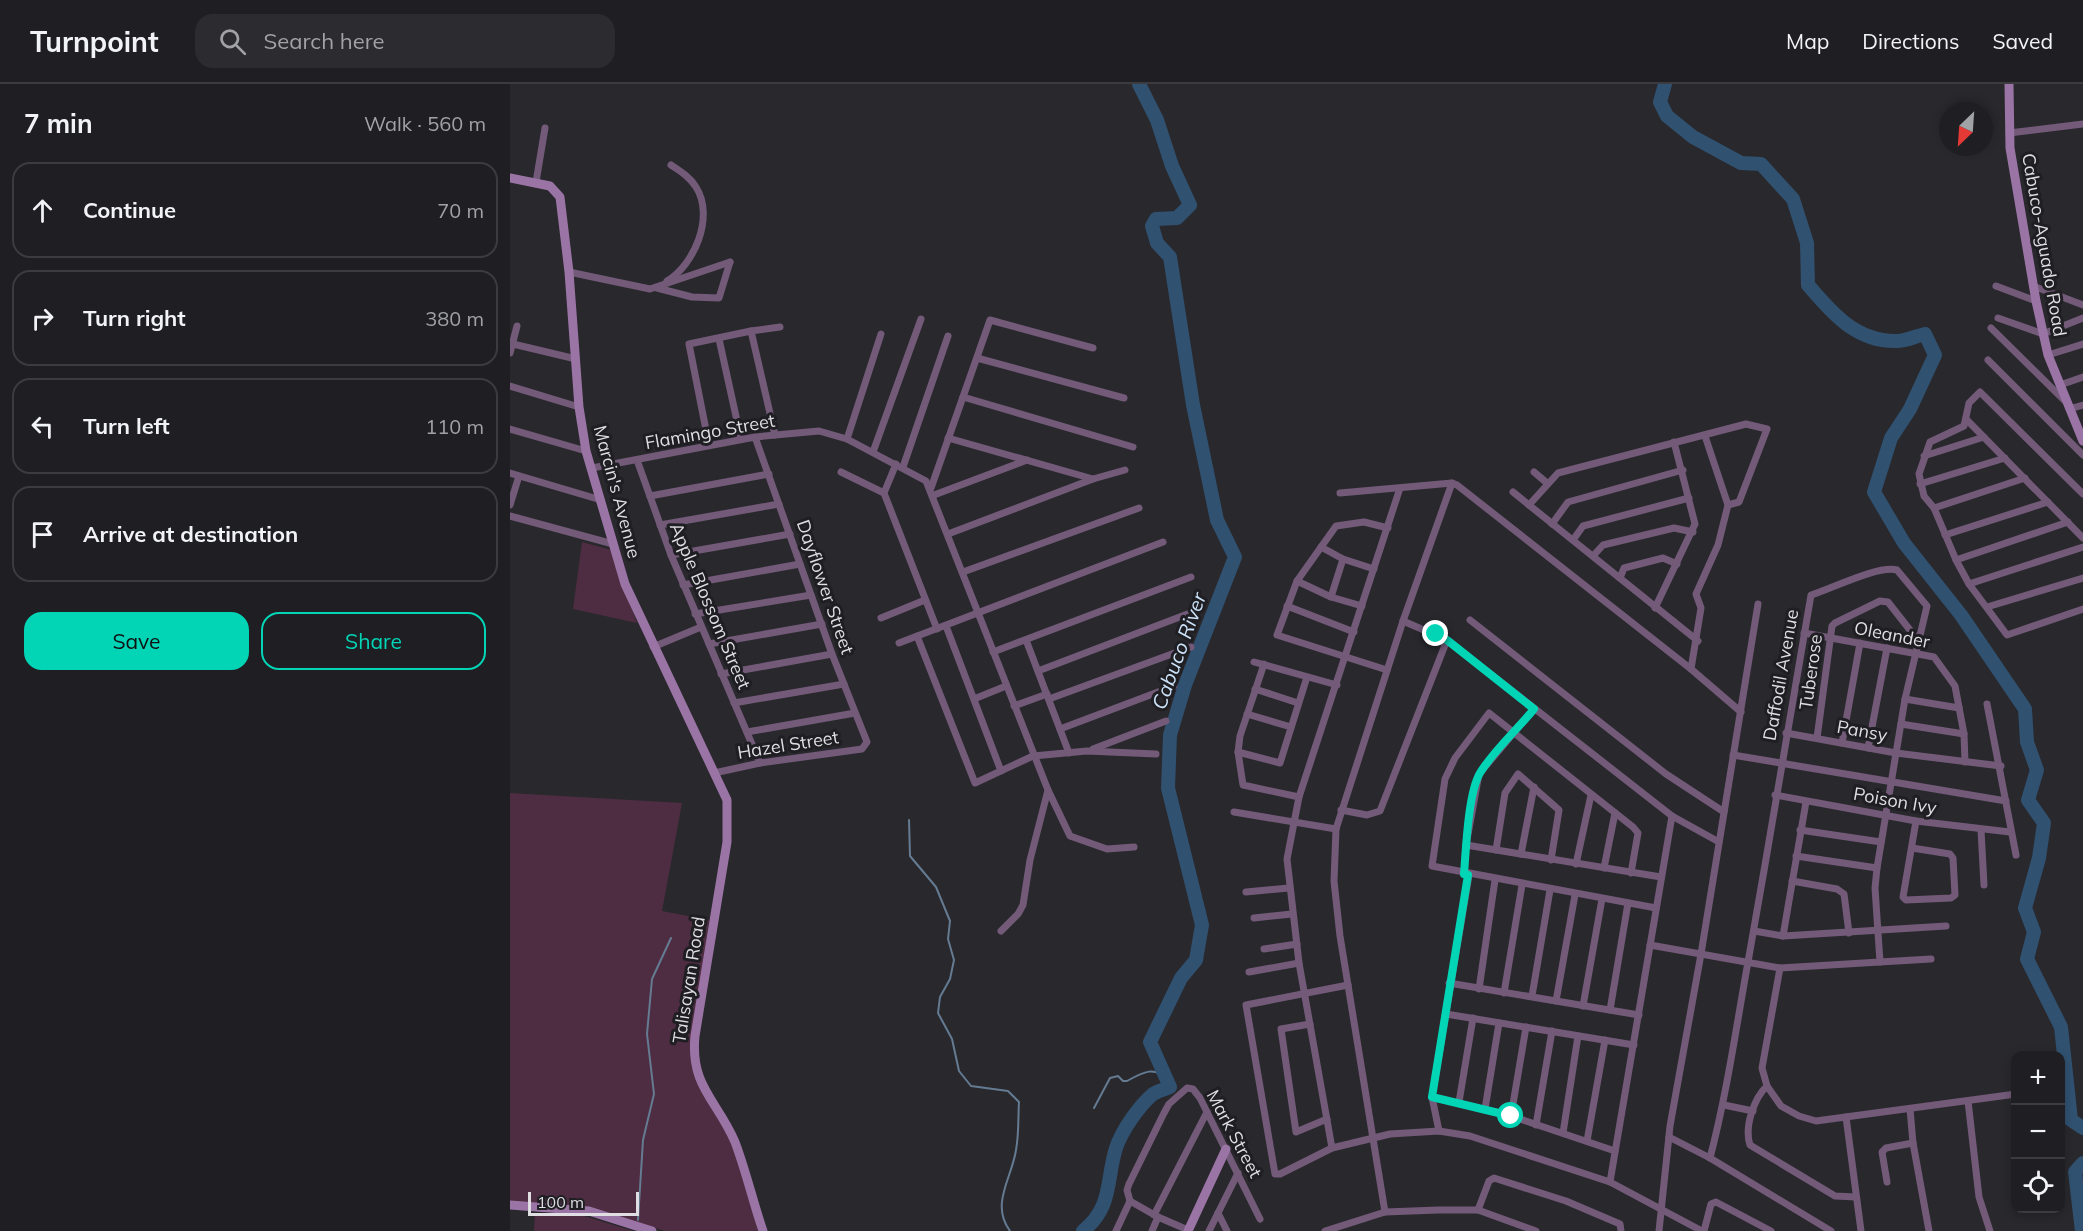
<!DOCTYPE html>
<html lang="en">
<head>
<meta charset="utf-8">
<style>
	:root { --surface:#1f1e22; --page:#2c2b2f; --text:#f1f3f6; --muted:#a1a2a5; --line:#3c3c40; --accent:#02d5b6 }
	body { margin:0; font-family:Mulish,sans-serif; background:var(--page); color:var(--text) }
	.controls { position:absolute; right:18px; bottom:18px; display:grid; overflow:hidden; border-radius:12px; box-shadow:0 3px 9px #0003 }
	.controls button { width:54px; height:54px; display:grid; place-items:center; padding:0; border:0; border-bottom:2px solid var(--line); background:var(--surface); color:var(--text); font:30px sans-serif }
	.compass { position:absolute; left:1429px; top:18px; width:54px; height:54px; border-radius:50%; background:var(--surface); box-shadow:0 3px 9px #0003; rotate:205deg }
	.scale { position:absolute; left:18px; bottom:15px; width:111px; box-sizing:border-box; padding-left:6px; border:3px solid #dfdee2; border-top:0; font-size:16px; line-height:21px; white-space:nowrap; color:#dfdee2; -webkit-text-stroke:4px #1f1e23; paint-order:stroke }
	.stop { position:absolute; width:18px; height:18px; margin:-14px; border:4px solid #02d5b6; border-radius:50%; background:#fff }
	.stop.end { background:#02d5b6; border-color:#fff; box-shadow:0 2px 6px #0008 }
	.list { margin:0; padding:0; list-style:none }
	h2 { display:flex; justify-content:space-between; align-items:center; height:78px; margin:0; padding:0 24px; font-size:26px }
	h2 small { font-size:20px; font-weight:400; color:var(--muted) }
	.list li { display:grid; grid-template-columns:39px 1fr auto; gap:18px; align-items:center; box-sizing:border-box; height:96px; margin:0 12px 12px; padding:0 12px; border:2px solid var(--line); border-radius:18px }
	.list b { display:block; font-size:22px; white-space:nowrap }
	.list em { font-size:20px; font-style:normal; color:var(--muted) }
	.actions { display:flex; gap:12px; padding:18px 24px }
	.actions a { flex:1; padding:14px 0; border:2px solid var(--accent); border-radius:18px; text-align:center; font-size:21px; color:var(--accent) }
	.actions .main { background:var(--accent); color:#111 }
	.icon { flex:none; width:33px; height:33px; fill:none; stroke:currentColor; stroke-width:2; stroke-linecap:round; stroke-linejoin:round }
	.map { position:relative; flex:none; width:1573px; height:1147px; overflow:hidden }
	header { display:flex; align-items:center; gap:36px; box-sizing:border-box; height:84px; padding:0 30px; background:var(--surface); border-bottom:2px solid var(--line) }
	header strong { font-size:28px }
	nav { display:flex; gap:33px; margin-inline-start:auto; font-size:21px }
	.search { width:420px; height:54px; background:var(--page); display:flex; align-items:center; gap:15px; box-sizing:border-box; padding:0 21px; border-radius:18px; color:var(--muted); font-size:22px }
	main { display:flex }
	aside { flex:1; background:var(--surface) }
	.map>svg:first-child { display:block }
	.green { fill:#4e2d42 }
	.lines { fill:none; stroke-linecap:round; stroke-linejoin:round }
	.stream { stroke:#647b92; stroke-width:2 }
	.river { stroke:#305170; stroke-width:14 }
	.street { stroke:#725a78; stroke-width:7 }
	.secondary { stroke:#9b74a6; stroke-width:9 }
	.route { stroke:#02d5b6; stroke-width:8 }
	.labels { text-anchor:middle; stroke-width:6; stroke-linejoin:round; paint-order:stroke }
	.street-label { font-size:18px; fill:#dfdee2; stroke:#1f1e23 }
	.water-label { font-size:20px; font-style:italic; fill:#cde3f9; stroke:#1f1e23 }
</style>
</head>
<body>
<header>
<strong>Turnpoint</strong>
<div class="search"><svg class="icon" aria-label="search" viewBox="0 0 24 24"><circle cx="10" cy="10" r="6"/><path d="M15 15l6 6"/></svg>Search here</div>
<nav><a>Map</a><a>Directions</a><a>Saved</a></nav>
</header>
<main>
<aside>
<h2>7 min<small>Walk · 560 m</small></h2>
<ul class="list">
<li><svg class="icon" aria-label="ahead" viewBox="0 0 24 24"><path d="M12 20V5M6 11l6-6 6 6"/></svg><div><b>Continue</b></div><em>70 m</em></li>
<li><svg class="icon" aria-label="right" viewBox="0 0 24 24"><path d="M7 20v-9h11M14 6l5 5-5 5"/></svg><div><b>Turn right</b></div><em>380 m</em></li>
<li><svg class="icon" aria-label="left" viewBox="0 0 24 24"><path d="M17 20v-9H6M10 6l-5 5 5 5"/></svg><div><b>Turn left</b></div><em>110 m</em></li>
<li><svg class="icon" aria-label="arrive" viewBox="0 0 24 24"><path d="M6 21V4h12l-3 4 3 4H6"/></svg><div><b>Arrive at destination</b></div></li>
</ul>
<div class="actions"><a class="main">Save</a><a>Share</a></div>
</aside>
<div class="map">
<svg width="1573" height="1147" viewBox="0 0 1573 1147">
	<rect width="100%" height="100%" fill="#29282d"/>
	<g class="green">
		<polygon points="72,458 101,466 127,539 63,525"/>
		<path d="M0,709L172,719L152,827L199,836L181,967C184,1010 209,1026 223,1063C234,1090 240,1119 248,1147H155L77,1123L0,1118Z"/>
		<polygon points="25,1129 71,1131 123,1147 24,1147"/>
	</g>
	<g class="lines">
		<g class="stream">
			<path d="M399,736L400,772L426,803L440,837L438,855L444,876L440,895L430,913L428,929L442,955L449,987L461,1002L498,1007L509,1018C508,1034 509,1050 506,1066C502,1094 480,1120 500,1147"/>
			<path d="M584,1024L600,994L608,992L613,997H617C633,988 646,981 657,997"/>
			<polyline points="128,1136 133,1056 144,1010 137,950 142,895 161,854"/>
		</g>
		<g class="river">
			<path d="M1155,0L1150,18L1157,32L1183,53L1231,79L1251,80L1283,115L1297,159L1298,201C1322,229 1346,258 1387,257C1396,257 1406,252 1415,250L1425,271L1400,325L1381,354L1364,408L1394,459L1451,531L1515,625L1517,658L1527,686L1518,716L1534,739L1529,774L1515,824L1524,848L1517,875L1551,943L1561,1036L1573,1044"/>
			<path d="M573,1147C603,1123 596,1096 606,1064C612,1046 629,1022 643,1010C648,1007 655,1005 660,1003L640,958L671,894L686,876L692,841L658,704L660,651L675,601L725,473L707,436L683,321L660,173L647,159L642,142L646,135L667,134L680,121L662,82L647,36L629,0"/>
			<polyline points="1572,1147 1565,1088 1573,1079"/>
		</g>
		<g class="street">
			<polyline points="1499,49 1573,40"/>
			<polyline points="26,98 35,44"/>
			<polyline points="59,188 140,205 220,178"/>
			<path d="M157,197C184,181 205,133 186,103C180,93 170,87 161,81"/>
			<polyline points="1486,202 1526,217"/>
			<polyline points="1523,202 1573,221"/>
			<polyline points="147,204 182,213 209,214 220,178"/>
			<polyline points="1488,234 1533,250 1573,234"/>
			<polyline points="1481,244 1554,316"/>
			<polyline points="241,247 270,243"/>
			<polyline points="209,255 231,355"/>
			<polyline points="3,260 66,275"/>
			<polyline points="0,269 7,242"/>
			<polyline points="1538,271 1573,260"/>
			<polyline points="467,274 614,314"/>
			<polyline points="1478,276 1573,371"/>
			<polyline points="1550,301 1573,293"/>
			<polyline points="0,302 69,323"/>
			<polyline points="453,313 623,363"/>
			<polyline points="1559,325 1573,321"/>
			<polyline points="1456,335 1573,454"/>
			<polyline points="0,345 76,367"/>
			<polyline points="438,354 583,395"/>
			<polyline points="337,355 371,250"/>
			<polyline points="199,361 179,260 241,247 265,351"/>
			<polyline points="363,368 411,235"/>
			<polyline points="1414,372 1474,353"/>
			<polyline points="127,376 161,471 250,679"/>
			<polyline points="386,380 374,409 427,545"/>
			<polyline points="393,383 438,252"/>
			<polyline points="82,384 245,353 309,347 337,355 416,397 538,706 520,776 513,821 508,830 491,847"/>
			<polyline points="331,388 374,409"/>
			<polyline points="1024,388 1037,399"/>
			<polyline points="0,389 91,416"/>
			<polyline points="1410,400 1495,374"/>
			<polyline points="421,404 480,236 583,264"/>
			<polyline points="1003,408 1019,421"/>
			<polyline points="830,409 942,399 947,401 1181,585 1231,628"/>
			<polyline points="1573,410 1470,308 1459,319 1454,342 1420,358 1409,390 1414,412 1424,424 1446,476 1459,500 1497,551 1573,525"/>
			<polyline points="424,411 517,376"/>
			<polyline points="140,412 259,390"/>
			<polyline points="0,421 9,392"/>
			<polyline points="1424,424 1515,394"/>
			<polyline points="0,432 103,460"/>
			<polyline points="1042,440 1058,418 1173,386"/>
			<polyline points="150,441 269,420"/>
			<polyline points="438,450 583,395 615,386"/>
			<polyline points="1435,451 1538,418"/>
			<polyline points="1063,456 1073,442 1179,414"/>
			<polyline points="811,463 833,475 864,485"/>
			<polyline points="161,471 280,450"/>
			<polyline points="1083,472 1093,461 1164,444 1183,448"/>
			<polyline points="1446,476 1558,438"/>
			<polyline points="453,488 629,424"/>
			<polyline points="1110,494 1114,484 1153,474 1167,480"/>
			<polyline points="787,497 821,513 852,522"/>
			<polyline points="1459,500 1573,463"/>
			<polyline points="173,501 290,480"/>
			<polyline points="821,513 833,475"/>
			<polyline points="777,522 844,548"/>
			<polyline points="1477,523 1573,494"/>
			<polyline points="1145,524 1185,440 1164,358"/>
			<polyline points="185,530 301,511"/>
			<polyline points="371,534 415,516"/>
			<polyline points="960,536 1156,690 1214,728"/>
			<polyline points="893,537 937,556 1162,732 1209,758"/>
			<polyline points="436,542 491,687"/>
			<polyline points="1294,549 1424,573 1445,602 1454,650 1455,678"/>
			<polyline points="407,552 465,699 523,672 577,667 646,670"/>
			<polyline points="516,556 559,669"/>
			<polyline points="1188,557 1019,421 1048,389 1236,340 1257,345 1229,418 1218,421"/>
			<polyline points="389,559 653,458"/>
			<polyline points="199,560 312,540"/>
			<polyline points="143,563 191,543"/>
			<polyline points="483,568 681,493"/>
			<polyline points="744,578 827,601"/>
			<polyline points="754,580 730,652 728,668 733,701 789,713"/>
			<polyline points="1181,585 1191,524 1186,510 1208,461 1218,421 1195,352"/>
			<polyline points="877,586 767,551 787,497 826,442 854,438 878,444"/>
			<polyline points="528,587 688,526"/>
			<polyline points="211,590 322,570"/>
			<polyline points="745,605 788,619"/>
			<polyline points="464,615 496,602"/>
			<polyline points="539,615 681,563"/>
			<polyline points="1395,615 1449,624"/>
			<polyline points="224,619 334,600"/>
			<polyline points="1477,620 1506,771"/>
			<polyline points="504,622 537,610"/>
			<polyline points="737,630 781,643"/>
			<polyline points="1391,640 1454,650"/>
			<polyline points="550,645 664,602"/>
			<polyline points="237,648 345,629"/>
			<polyline points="1276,649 1386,669 1491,682"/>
			<polyline points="1307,654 1322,542 1325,539 1370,517 1378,518 1407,555"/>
			<polyline points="1332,659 1350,559"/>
			<polyline points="1358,664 1377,564"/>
			<polyline points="583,665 656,637"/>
			<polyline points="728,668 770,679 797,593"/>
			<polyline points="1223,671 1496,717"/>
			<polyline points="204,689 250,679 352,665 357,658 322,570 245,353"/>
			<polyline points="538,706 560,752 597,765 624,763"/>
			<polyline points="1265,711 1406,737 1500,748"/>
			<polyline points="831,726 857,731 870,727 937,556"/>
			<polyline points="724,728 826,745"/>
			<polyline points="1290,746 1371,758"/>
			<polyline points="1471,746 1474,801"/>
			<polyline points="956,761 1151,793"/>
			<polyline points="1402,764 1440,770 1443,774 1445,811 1441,814 1396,816 1393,813 1406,737"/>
			<polyline points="986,766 995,709 1008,690 1049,726 1041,776"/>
			<polyline points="1011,770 1024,703"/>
			<polyline points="1286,772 1367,784"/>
			<polyline points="1066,780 1081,711"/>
			<polyline points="1094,784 1105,729"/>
			<polyline points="1121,789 1128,749 1123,743 979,629 945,674 935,695 922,782 1146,824"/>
			<polyline points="954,790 956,761 969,690 1024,625"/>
			<polyline points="1282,797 1327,805 1334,810 1339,849"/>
			<polyline points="736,808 779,804"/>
			<polyline points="744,834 782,830"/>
			<polyline points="1244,847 1273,852 1436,842"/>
			<polyline points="1273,852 1296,718"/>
			<path d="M1140,861L1270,884L1370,878L1365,804L1367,784L1395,615L1417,522L1387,486C1368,481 1321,505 1301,511C1279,634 1260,756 1238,878C1226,944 1217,1009 1200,1074"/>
			<polyline points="754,865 787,860"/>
			<polyline points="1370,878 1421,875"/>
			<polyline points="1270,884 1252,984 1257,1002 1271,1022 1289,1032 1306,1037 1506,1010"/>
			<polyline points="739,888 789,879"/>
			<polyline points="939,899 1129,931"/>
			<polyline points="838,901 736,921 765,1090 770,1090 822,1064 880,1050 929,1047 960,1052 1100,1098 1192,1147"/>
			<polyline points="969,905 985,796"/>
			<polyline points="994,909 1012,801"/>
			<polyline points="1022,912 1040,806"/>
			<polyline points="1046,917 1065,811"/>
			<polyline points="1073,922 1092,815"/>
			<polyline points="1100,926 1118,819"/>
			<polyline points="936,930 1124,961"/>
			<polyline points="800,940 771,945 786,1048 817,1035"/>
			<path d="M1257,1002C1244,1014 1234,1043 1240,1061L1325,1112L1346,1113"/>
			<polyline points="922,1013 1001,1032 1105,1067"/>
			<polyline points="1458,1017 1469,1113 1480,1147"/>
			<polyline points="949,1018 963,934"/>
			<polyline points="1214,1021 1243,1027"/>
			<polyline points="975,1025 989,939"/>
			<polyline points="1400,1025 1403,1059 1419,1147"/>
			<polyline points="1001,1032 1016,943"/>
			<polyline points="1336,1033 1351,1147"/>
			<polyline points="1026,1041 1042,947"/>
			<polyline points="929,1047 922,1013 959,791"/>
			<polyline points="1053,1049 1068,952"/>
			<polyline points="1159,1053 1200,1074 1321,1147"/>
			<polyline points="1077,1057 1095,956"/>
			<polyline points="822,1064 789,879 777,775 789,713 890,404"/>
			<polyline points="1100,1098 1162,732"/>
			<polyline points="1377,1098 1372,1068 1376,1064 1403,1059"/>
			<polyline points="620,1117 617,1106 619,1100 654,1029 659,1020 677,1004 683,1005 690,1014 750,1135"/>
			<polyline points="620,1117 648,1133 678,1146"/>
			<polyline points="968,1126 979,1097 984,1094 1056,1117 1110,1140 1111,1147"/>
			<polyline points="875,1128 830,852 824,797 826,745 893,537 942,399"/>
			<polyline points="708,1129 717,1147"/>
			<polyline points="644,1131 697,1028"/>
			<polyline points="606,1147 620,1117"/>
			<polyline points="642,1147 648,1133"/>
			<polyline points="699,1147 728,1089"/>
			<polyline points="815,1147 875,1128 928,1126 968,1126 1026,1147"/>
			<polyline points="1149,1147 1160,1042 1191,870 1248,520"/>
			<polyline points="1194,1147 1201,1120 1206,1118 1261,1147"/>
		</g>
		<g class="secondary">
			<polyline points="1499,0 1500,64 1526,217 1538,271 1573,357"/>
			<path d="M0,94L40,102L50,113L59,188L69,323L76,367L115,500L217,716V758L185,952C180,1002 207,1016 225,1058C236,1087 243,1118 253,1147"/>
			<polyline points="0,1121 79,1127 142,1147"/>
			<polyline points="678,1147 716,1065"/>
		</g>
	</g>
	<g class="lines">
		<path class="route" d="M926,550L937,556L1024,625C1007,646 984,666 970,689C958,709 956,766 954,790L958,791L922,1013L1001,1032"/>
	</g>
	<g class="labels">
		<g class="street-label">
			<text transform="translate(1534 161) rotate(80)" y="6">Cabuco-Aguado Road</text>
			<text transform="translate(200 348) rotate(-10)" y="6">Flamingo Street</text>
			<text transform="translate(107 408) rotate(75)" y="6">Marcin's Avenue</text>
			<text transform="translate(315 503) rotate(71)" y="6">Dayflower Street</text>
			<text transform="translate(200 522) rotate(67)" y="6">Apple Blossom Street</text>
			<text transform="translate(1382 551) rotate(11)" y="6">Oleander</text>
			<text transform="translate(1301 588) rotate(-82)" y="6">Tuberose</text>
			<text transform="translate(1271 591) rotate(-80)" y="6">Daffodil Avenue</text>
			<text transform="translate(1352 647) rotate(10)" y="6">Pansy</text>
			<text transform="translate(278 661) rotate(-9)" y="6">Hazel Street</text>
			<text transform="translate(1385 717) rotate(10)" y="6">Poison Ivy</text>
			<text transform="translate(179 896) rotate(-81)" y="6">Talisayan Road</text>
			<text transform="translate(724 1050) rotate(62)" y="6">Mark Street</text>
		</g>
		<g class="water-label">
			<text transform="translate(669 567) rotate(-70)" y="7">Cabuco River</text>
		</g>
	</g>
</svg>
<div class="controls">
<button>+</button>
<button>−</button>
<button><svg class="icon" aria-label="locate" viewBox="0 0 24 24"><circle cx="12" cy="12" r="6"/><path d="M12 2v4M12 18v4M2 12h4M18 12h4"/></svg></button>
</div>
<svg class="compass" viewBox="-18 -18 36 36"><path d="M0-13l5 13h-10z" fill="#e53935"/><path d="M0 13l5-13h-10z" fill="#a1a2a5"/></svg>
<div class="scale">100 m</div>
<div class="stop" style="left:1001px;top:1032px"></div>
<div class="stop end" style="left:926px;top:550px"></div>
</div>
</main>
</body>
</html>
